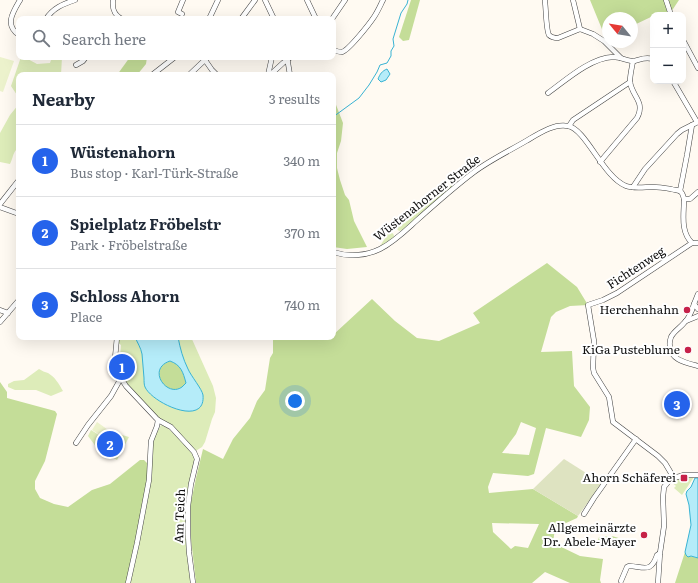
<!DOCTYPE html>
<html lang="en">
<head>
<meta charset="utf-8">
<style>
	:root { --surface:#fff; --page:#f2f2f3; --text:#1f2937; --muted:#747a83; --line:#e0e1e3; --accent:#2563eb }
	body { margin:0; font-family:Literata,serif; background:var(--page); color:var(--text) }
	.controls { position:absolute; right:12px; top:12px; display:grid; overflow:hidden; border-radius:8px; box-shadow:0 4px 16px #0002 }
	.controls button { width:36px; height:36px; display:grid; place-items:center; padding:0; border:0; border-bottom:1px solid var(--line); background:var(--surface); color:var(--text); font:20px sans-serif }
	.compass { position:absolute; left:602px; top:12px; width:36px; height:36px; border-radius:50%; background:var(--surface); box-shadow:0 4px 16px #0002; rotate:300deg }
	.you { position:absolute; left:295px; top:401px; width:14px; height:14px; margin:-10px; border:3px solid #fff; border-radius:50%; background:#1a73e8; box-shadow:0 0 0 6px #1a73e833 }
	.badge { display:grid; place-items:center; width:26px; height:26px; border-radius:50%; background:var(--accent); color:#fff; font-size:13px; font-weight:700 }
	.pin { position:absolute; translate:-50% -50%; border:2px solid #fff; box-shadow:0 1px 4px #0006 }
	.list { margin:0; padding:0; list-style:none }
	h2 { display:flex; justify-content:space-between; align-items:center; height:52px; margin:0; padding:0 16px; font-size:17px }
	h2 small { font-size:13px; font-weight:400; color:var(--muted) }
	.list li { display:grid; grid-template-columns:26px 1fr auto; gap:12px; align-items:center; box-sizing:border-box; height:72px; padding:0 16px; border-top:1px solid var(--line) }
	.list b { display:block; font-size:15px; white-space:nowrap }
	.list p { margin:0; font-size:13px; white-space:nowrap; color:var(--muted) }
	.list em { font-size:13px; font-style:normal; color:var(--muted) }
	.icon { flex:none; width:22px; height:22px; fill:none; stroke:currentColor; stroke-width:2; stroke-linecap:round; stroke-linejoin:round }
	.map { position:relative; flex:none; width:698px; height:583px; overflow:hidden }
	.search { position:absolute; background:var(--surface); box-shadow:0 4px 16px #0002; left:16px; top:16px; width:320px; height:44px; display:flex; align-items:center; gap:10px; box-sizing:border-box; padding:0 14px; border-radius:8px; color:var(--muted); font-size:15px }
	.panel { position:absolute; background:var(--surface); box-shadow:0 4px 16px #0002; left:16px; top:72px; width:320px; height:268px; border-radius:8px }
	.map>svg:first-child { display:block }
	.green { fill:#ddecb9 }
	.forest { fill:#c4dd98; fill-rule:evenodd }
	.cemetery { fill:#dee3c1 }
	.pitch { fill:#ecf2cc }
	.water { fill:#b5ecf9; stroke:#39b3d3; fill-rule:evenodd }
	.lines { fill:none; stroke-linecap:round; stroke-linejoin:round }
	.stream { stroke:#39b3d3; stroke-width:1 }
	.minor-casing { stroke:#434343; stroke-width:5.5 }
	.minor { stroke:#fff; stroke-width:4.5 }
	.poi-dot { fill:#c62149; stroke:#fff; stroke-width:1.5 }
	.labels { text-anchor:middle; stroke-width:4; stroke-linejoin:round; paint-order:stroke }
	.street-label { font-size:12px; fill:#101010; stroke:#fff }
	.poi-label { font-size:12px; fill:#101010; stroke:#fff; text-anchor:end }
</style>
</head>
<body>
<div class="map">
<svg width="698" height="583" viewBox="0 0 698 583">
	<rect width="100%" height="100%" fill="#fffaf2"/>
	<g class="green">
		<polygon points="21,57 24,57 37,64 50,63 52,57 62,57 61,75 19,75 19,98 11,86"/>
		<path d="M19,104V147C12,153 14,156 10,164L0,162V133L10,115Z"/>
		<polygon points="461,180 403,230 399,231 397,229 395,225 405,214 432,196 435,198 437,196 436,194"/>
		<path d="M389,232H390C393,233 394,234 394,237L387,242L380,246Z"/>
		<polygon points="117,337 191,337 213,386 216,398 215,412 212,419 205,442 202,447 194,452 171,427 158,420 126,386 126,380 133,372 136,362 120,357 121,345 117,342"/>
		<path d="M39,369C42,371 45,372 48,373C55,377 59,384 63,391L51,396L36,390H15L8,387V384L14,381L24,380Z"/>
		<polygon points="161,425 165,426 170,430 192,452 196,460 187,506 191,583 129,583 152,445 154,438"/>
		<polygon points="91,430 107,440 112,432 129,437 117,460 97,448 88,436"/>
		<polygon points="683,477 683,478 685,478 685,477 694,477 682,495 674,488 676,486 671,482 676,479"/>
	</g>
	<g class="forest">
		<polygon points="411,0 420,0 409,40 403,41 399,37"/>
		<polygon points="590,0 679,0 669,15 653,15 653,16 632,26 632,18 608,18 608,38 606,39"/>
		<polygon points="130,57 147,57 146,64 137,75 117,75"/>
		<polygon points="333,97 343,123 341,141 337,153 337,168 340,180 345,195 349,200 354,221 367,247 347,249 333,247 333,131 334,127 333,126"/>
		<path d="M547,263L577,287L588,305L570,306L556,312L551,317L541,352L572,351L574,386L590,407L589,420L581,437L546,428L534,474L528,476L493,473L488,487L489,493L533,489L578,516L577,518L555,528L553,543L580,556L603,559L600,580L601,583H570L545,572L532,583H196L191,539L190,507L196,478L203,449L223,459L233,439L250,418L257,401L265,390L270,358L273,353V340L288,337H333V335L372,299L395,321L417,338L439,341L480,323L473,313ZM521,422L536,428L529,455L502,453L516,434ZM492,523L539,524L528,548L515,546L511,549L493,532Z"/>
		<path d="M170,361C182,365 183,372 186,383C185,384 183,386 182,387C167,398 146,369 170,361Z"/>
		<polygon points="0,382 7,392 7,398 55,411 57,414 45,461 35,481 35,489 40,498 54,504 68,507 92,490 110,484 140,460 144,460 149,465 148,479 128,583 0,583"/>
		<polygon points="612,536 635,543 597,544 599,537"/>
		<polygon points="685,552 686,555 698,558 698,583 675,583"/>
	</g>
	<polygon class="cemetery" points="564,459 602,483 578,516 533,489"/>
	<g class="pitch">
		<polygon points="0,57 14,61 3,92 0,91"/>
		<polygon points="97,422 111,432 106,439 92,430"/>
	</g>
	<g class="water">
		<path d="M387,69L390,74L386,80L381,82L378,79C380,74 382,71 387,69Z"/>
		<path d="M135,337H178C180,348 183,359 188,369C191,376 202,389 203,395C206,428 152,403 145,387C144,385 144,381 144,378C143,370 143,362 142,354C141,348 137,342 135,337ZM170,361C181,365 183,372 186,383C185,384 183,386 182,387C167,398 146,369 170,361Z"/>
		<polygon points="695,478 698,478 698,558 691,556 688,557 686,555 685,552 691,525 689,505 686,494 687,491 691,487"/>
	</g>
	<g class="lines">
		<polyline class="stream" points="333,117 359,98 369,85 377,72 380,65 387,63 391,56 391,51 394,46 393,39 401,13 407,4 408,0"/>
		<g class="minor-casing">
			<g id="minor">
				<path d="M113,0C112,9 114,15 122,19"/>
				<polyline points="265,0 274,19"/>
				<polyline points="307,0 316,19"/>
				<path d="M545,0V2C546,8 546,30 549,35C552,38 555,38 558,38L580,29L593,34L604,41L621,58"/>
				<polyline points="573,0 580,29"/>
				<polyline points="666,0 671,15"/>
				<polyline points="182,14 178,12 183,0"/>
				<path d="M46,19C53,8 63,4 75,0"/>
				<polyline points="209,19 218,0"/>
				<polyline points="241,19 255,0"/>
				<polyline points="332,19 345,0"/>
				<path d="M19,35C4,25 13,12 20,0"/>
				<polyline points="683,40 698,68"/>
				<path d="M333,50C336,51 339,52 342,52C349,50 370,23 374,17C378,11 380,6 383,0"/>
				<polyline points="287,57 290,75"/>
				<polyline points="205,60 212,70 217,75"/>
				<polyline points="76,65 83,61 86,57"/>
				<polyline points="152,75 175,57"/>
				<polyline points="189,75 208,57"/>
				<polyline points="268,75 272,57"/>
				<polyline points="270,75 283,63 291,57"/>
				<polyline points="673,81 697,122"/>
				<path d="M548,93C566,80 590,58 613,57C620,57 625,60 632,61C639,61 643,56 653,59"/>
				<polyline points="569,126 573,120 630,82"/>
				<path d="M600,162L637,118C646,101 631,96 630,81C630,75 632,67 633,61"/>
				<polyline points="633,187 645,169 677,134 682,130 698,122"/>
				<polyline points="680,191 687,155 692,125"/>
				<polyline points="684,199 690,199 698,192"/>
				<polyline points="0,204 19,180"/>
				<polyline points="0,207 19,214"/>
				<path d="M333,252C348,257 366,256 380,249C394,242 405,231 416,221C435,204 454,187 474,172C490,160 509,151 526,141C538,134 554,123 568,126C586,129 603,177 626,186C634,189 645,187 653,187C659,187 665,188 671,189C674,190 678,190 680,191C683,193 683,196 684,199C684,214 680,231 692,243H698"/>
				<polyline points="698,294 694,304 698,309"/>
				<path d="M694,304C692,311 689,318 684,323C680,328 674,331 671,337C670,340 669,343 670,346C670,360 687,363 698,366"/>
				<polyline points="0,310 8,313"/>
				<polyline points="686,321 698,316"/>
				<polyline points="0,322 19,300"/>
				<polyline points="117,337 115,358 113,364 114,370 117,372 126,386 156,418 158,420 171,427 194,452 197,459 191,484 188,506 188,534 189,552 193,583"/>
				<polyline points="115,358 120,363 117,372"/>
				<polyline points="76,443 88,425 111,396 121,378"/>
				<polyline points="674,478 665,463 658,456 613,422 609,397 594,373 593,368 594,341 588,305 603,300 617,293 692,243"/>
				<polyline points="584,514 594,498 636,439"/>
				<path d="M621,581L627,567L629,566C645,567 651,573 657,555L660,553"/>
				<polyline points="128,583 137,543 149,480 151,441 157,426 158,420"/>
				<polyline points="658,583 660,553 664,526 663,497 664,487 669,481 674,478 684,475 698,475"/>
			</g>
		</g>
		<use href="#minor" class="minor"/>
	</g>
	<g class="poi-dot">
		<circle cx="687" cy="310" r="4"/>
		<circle cx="688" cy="350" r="4"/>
		<rect x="680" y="474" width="8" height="8" rx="2"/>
		<circle cx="644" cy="535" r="4"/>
	</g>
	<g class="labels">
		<g class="street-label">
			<text transform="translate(427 198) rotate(-38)" y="4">Wüstenahorner Straße</text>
			<text transform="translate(636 268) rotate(-33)" y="4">Fichtenweg</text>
			<text transform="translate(180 516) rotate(-88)" y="4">Am Teich</text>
		</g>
		<g class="poi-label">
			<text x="679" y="314">Herchenhahn</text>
			<text x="680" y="354">KiGa Pusteblume</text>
			<text x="676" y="482">Ahorn Schäferei</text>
			<text x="636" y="532">Allgemeinärzte<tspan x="636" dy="14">Dr. Abele-Mayer</tspan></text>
		</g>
	</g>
</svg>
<div class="controls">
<button>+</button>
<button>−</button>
</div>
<svg class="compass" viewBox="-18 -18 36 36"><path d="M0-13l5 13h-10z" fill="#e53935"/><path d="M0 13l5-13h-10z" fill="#747a83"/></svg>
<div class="you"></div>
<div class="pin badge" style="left:122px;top:367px">1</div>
<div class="pin badge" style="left:110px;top:444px">2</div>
<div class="pin badge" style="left:677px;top:404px">3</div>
<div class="search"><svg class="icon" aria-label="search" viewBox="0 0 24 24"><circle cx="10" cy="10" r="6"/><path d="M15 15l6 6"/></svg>Search here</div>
<section class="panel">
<h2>Nearby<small>3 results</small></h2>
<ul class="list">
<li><span class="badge">1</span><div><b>Wüstenahorn</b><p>Bus stop · Karl-Türk-Straße</p></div><em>340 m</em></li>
<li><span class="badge">2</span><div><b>Spielplatz Fröbelstr</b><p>Park · Fröbelstraße</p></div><em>370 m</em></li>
<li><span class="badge">3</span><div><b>Schloss Ahorn</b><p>Place</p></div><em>740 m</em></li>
</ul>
</section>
</div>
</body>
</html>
